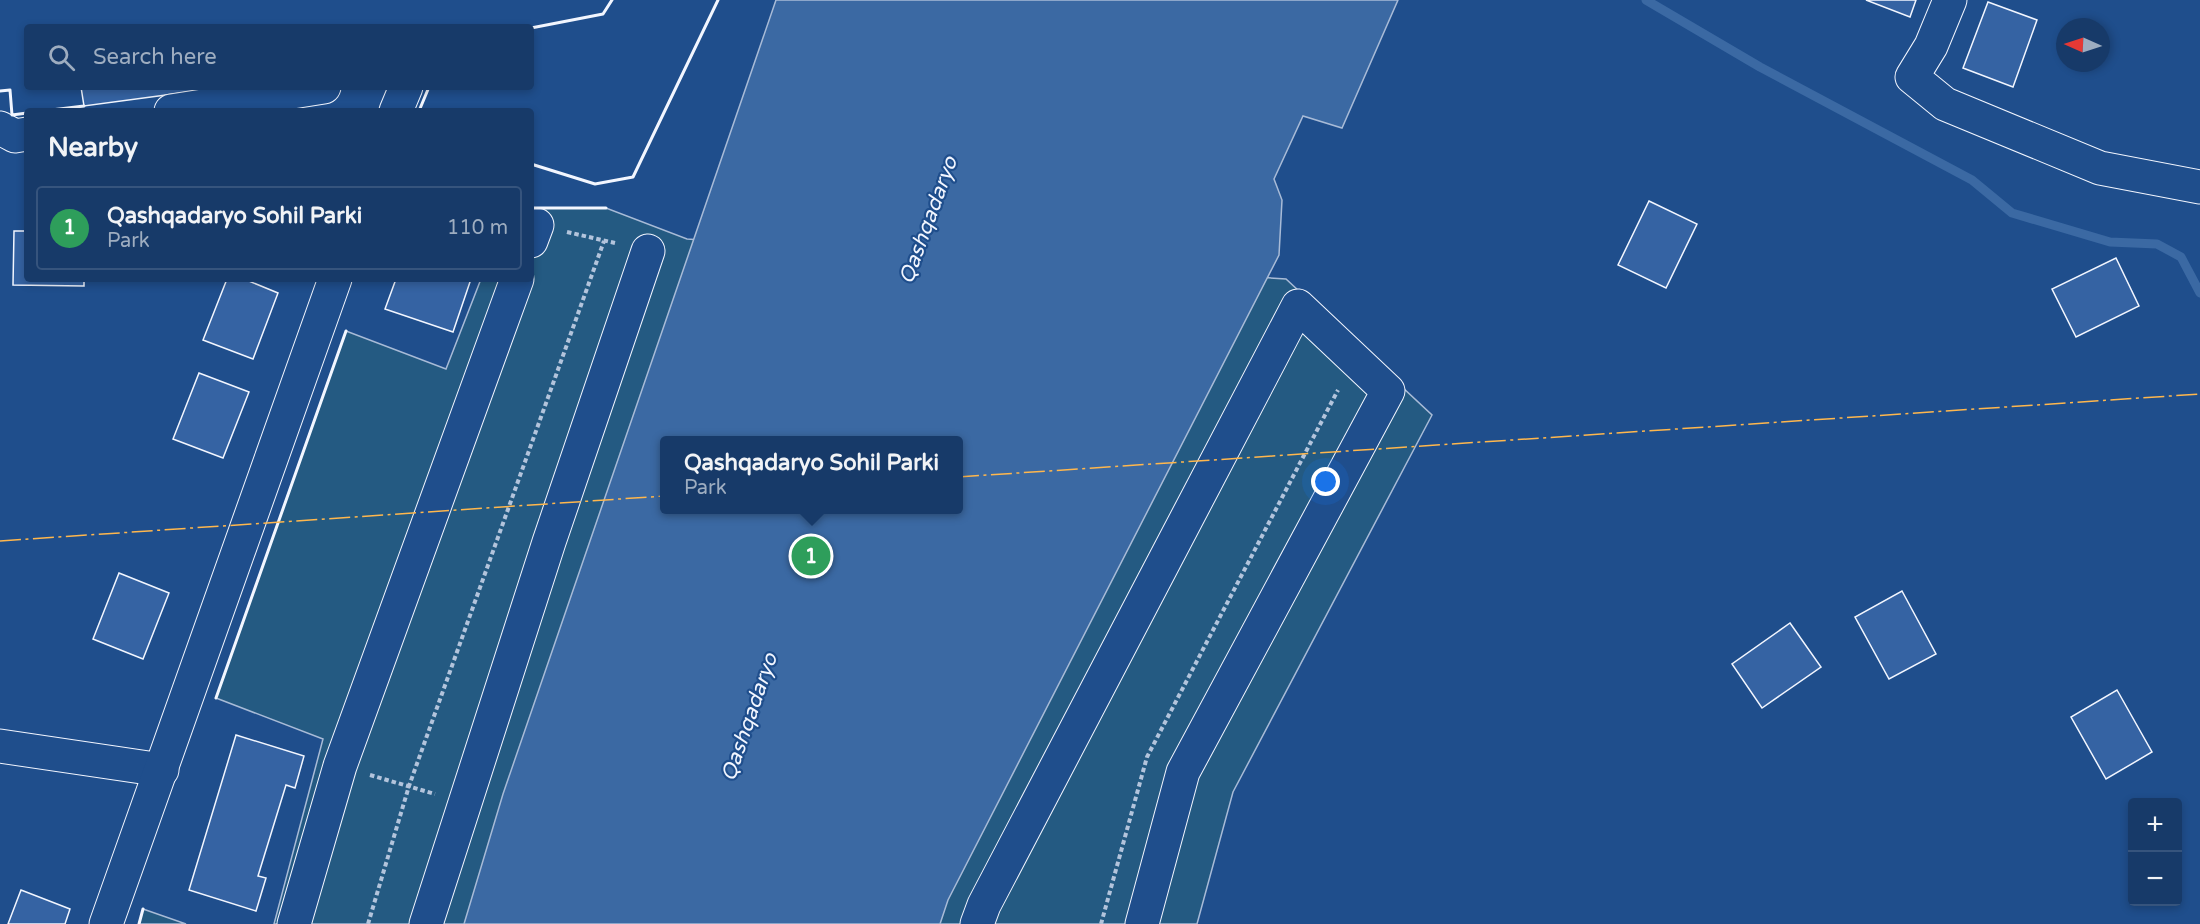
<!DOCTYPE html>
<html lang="en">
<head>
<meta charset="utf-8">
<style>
	:root { --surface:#173a69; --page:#244571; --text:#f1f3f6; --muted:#9eadc0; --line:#36547d; --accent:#8c9099 }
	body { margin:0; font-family:"Varela Round",sans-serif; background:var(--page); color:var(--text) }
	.controls { position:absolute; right:18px; bottom:18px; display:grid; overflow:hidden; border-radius:6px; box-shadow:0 3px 9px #0003 }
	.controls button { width:54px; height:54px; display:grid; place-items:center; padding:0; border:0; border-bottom:2px solid var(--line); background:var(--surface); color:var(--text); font:30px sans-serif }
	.compass { position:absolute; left:2056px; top:18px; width:54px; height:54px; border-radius:50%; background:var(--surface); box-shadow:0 3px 9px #0003; rotate:273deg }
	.you { position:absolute; left:1326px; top:482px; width:21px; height:21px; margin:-15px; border:4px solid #fff; border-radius:50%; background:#1a73e8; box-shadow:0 0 0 9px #1a73e833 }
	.badge { display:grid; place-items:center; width:39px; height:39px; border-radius:50%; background:var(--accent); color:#fff; font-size:20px; font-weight:700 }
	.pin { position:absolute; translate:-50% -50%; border:3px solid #fff; box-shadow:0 2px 6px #0006 }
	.popup { position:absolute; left:660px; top:436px; width:303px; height:78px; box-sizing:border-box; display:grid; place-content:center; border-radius:6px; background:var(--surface); filter:drop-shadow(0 2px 4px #0005); font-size:20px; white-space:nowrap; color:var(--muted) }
	.popup b { font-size:22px; color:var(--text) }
	.popup::after { content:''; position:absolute; left:50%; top:100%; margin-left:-12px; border:12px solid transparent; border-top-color:var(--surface) }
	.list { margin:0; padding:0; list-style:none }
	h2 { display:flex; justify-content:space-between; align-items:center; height:78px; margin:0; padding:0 24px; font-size:26px }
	h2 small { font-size:20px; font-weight:400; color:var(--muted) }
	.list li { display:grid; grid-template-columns:39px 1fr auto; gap:18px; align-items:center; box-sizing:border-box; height:84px; margin:0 12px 12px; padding:0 12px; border:2px solid var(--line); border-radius:6px }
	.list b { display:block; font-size:22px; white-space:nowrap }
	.list p { margin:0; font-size:20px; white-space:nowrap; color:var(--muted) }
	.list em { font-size:20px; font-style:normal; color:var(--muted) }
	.icon { flex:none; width:33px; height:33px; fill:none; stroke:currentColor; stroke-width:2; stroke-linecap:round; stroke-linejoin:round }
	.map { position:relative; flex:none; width:2200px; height:924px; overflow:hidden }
	.search { position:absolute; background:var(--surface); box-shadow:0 3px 9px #0003; left:24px; top:24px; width:510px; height:66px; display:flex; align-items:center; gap:15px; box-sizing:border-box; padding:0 21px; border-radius:6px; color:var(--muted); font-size:22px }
	.panel { position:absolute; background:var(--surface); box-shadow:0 3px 9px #0003; left:24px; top:108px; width:510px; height:174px; border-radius:6px }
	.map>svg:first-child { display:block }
	.green { fill:#245a82; stroke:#a8bbd7; stroke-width:1.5; fill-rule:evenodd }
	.water { fill:#3b69a3; stroke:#a8bbd7; stroke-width:1.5; fill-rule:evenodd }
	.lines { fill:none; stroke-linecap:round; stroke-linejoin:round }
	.stream { stroke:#3b69a3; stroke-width:9 }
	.building { fill:#3563a3; stroke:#f2f6ff; stroke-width:1.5 }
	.minor-casing { stroke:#f2f6ff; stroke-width:35 }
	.path { stroke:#b3c4dc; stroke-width:4; stroke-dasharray:4.5 3; stroke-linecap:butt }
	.minor { stroke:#1f4e8c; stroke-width:33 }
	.wall { stroke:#f2f6ff; stroke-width:3 }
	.power { stroke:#ffb74d; stroke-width:1.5; stroke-dasharray:21 4.5 3 4.5; stroke-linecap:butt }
	.labels { text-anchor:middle; stroke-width:4.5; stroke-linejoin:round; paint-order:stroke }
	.water-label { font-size:21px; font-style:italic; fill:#f2f6ff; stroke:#1f4e8c }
</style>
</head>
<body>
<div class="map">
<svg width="2200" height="924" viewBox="0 0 2200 924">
	<rect width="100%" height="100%" fill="#1f4e8c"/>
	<g class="green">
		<path d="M531,208H606L687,239L1286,279L1432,415L1233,792L1197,924H274L323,739L216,698L346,331L446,369L481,279H531ZM664,440H958V510H664Z"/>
		<polygon points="143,909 186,924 139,924"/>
	</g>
	<path class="water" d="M776,0H1398L1342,128L1303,116L1274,179L1282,200L1279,255L948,900L940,924H464L503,794ZM664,440H958V510H664Z"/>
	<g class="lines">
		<polyline class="stream" points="1646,0 1760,67 1972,180 2012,213 2110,242 2157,244 2181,257 2200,293"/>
	</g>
	<g class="building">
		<polygon points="1866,0 1916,0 1910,17"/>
		<polygon points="1988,2 2037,20 2013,87 1963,68"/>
		<polygon points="81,87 203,87 203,90 84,106"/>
		<polygon points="1649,201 1697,224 1666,288 1618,265"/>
		<polygon points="14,231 27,231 27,279 84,279 84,286 13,285"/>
		<polygon points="2116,258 2139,306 2076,337 2052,289"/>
		<polygon points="227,279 244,279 278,293 253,359 203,340"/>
		<polygon points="396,279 471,279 453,332 385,309"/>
		<polygon points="199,373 249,392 223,458 173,439"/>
		<polygon points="119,573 169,593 143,659 93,639"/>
		<polygon points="1902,591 1936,654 1889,679 1855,617"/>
		<polygon points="1790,623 1821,667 1762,708 1732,664"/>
		<polygon points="2117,690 2152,752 2106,779 2071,717"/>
		<polygon points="236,735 304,756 295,788 286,785 258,876 266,878 256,911 189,890"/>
		<polygon points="21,890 70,909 65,924 8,924"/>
	</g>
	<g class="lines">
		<g class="minor-casing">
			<g id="minor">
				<polyline points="1950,0 1931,46 1912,77 1945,104 2100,168 2200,187"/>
				<polyline points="171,111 324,87"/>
				<polyline points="396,111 406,87"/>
				<polyline points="0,128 15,136 27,134"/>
				<polyline points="531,241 537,225"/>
				<polyline points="0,746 162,770"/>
				<polyline points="106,924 335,279"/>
				<polyline points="294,924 340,766 517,279"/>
				<polyline points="426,924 549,542 648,251"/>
				<polyline points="977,924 984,905 1298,306 1388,391 1183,772 1142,924"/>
			</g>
		</g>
		<g class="path">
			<polyline points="567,232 615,243"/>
			<polyline points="370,775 435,794"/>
			<polyline points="368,924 409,786 604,241"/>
			<polyline points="1101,924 1147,757 1338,390"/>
		</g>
		<use href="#minor" class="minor"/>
		<g class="wall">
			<polyline points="531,28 603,14 612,0"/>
			<polyline points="0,91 10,90 12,115 27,113"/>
			<polyline points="43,111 84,106"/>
			<polyline points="419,111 429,87"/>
			<polyline points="531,164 595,184 633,177 718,0"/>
			<polyline points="531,208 606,208"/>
			<polyline points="216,698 346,331"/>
			<polyline points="139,924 143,909"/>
		</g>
		<g class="power">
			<polyline points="958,477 2200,394"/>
			<polyline points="0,541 664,496"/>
		</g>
	</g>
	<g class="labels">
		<g class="water-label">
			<text transform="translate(928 220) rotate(-70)" y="7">Qashqadaryo</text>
			<text transform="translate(749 717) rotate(-71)" y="7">Qashqadaryo</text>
		</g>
	</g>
</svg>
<div class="controls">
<button>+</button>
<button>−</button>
</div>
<svg class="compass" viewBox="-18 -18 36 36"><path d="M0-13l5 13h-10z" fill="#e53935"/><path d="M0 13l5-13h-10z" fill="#9eadc0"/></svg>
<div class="you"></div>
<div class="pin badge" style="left:811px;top:556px;background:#2e9e5b">1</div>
<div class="popup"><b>Qashqadaryo Sohil Parki</b>Park</div>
<div class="search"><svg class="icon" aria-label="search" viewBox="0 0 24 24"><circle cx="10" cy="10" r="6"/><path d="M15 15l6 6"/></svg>Search here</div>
<section class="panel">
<h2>Nearby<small></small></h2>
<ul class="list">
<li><span class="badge" style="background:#2e9e5b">1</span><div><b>Qashqadaryo Sohil Parki</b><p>Park</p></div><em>110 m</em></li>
</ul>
</section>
</div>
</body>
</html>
